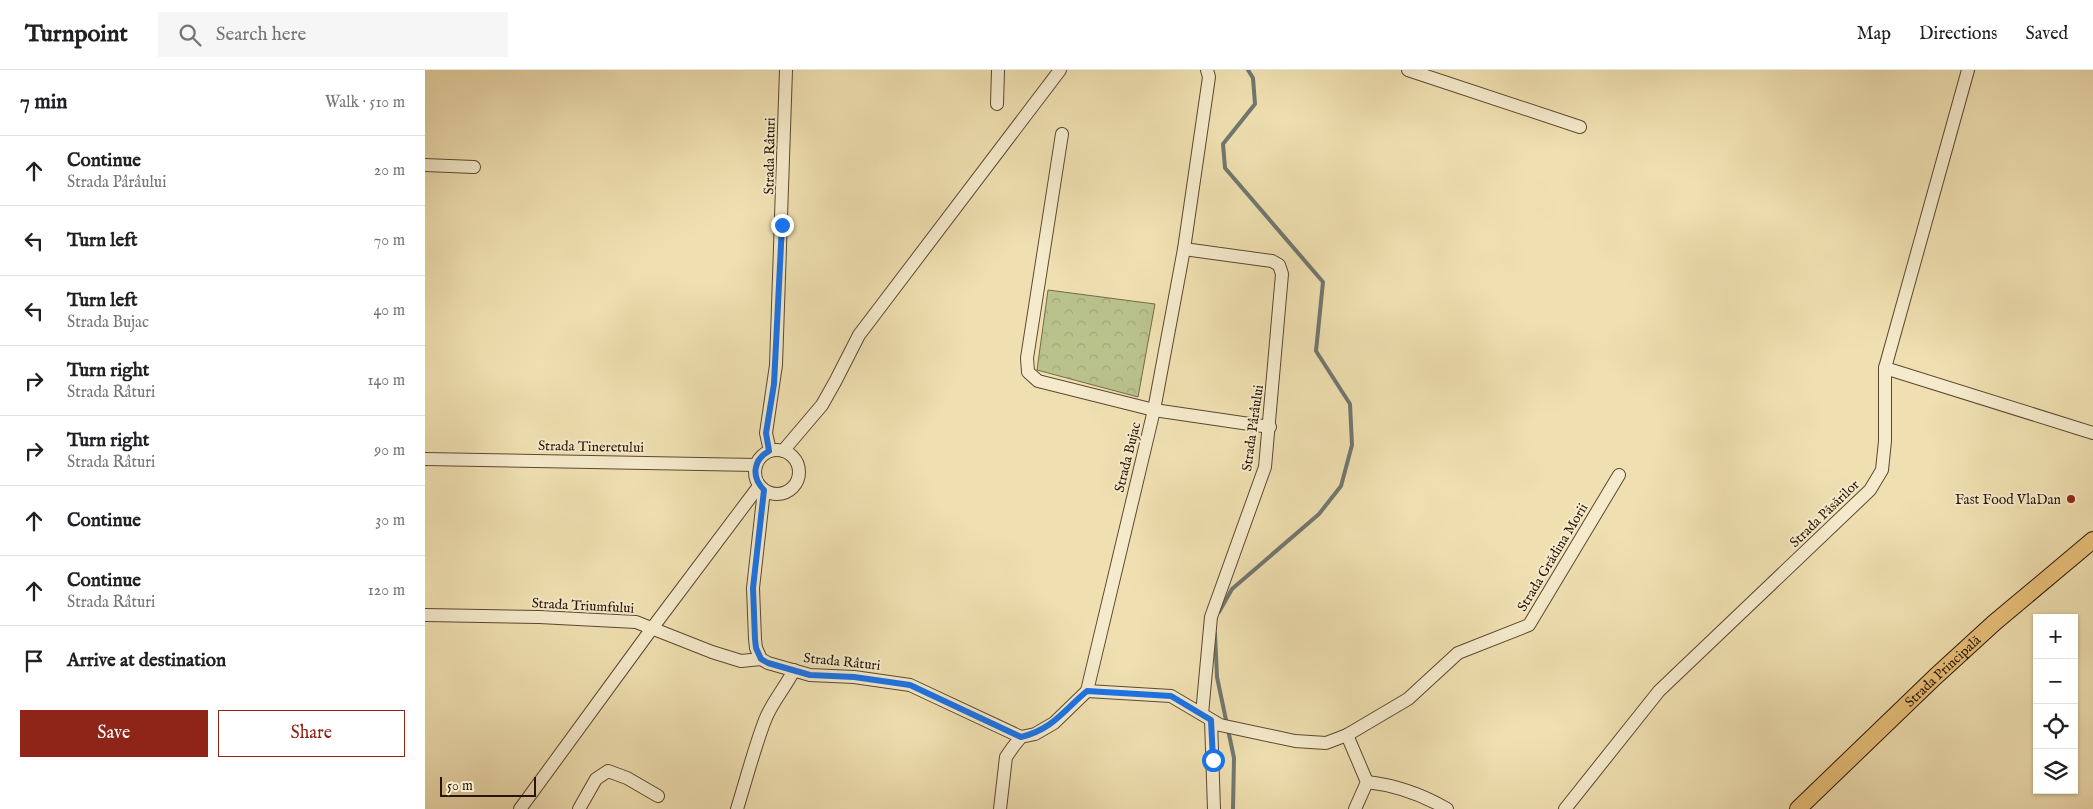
<!DOCTYPE html>
<html lang="en">
<head>
<meta charset="utf-8">
<style>
	:root { --surface:#fff; --page:#f6f6f6; --text:#202124; --muted:#757577; --line:#e0e0e0; --accent:#8f2418 }
	body { margin:0; font-family:"IM FELL English",serif; background:var(--page); color:var(--text) }
	.controls { position:absolute; right:15px; bottom:15px; display:grid; overflow:hidden; border-radius:0px; box-shadow:0 1px 4px #0004 }
	.controls button { width:45px; height:45px; display:grid; place-items:center; padding:0; border:0; border-bottom:1px solid var(--line); background:var(--surface); color:var(--text); font:25px sans-serif }
	.scale { position:absolute; left:15px; bottom:12px; width:96px; box-sizing:border-box; padding-left:5px; border:2px solid #291606; border-top:0; font-size:14px; line-height:18px; white-space:nowrap; color:#291606; -webkit-text-stroke:4px #f5ebcc; paint-order:stroke }
	.stop { position:absolute; width:15px; height:15px; margin:-11px; border:4px solid #1a73e8; border-radius:50%; background:#fff }
	.stop.end { background:#1a73e8; border-color:#fff; box-shadow:0 1px 5px #0008 }
	.list { margin:0; padding:0; list-style:none }
	h2 { display:flex; justify-content:space-between; align-items:center; height:65px; margin:0; padding:0 20px; font-size:21px }
	h2 small { font-size:16px; font-weight:400; color:var(--muted) }
	.list li { display:grid; grid-template-columns:32px 1fr auto; gap:15px; align-items:center; box-sizing:border-box; height:70px; padding:0 20px; border-top:1px solid var(--line) }
	.list b { display:block; font-size:19px; white-space:nowrap }
	.list p { margin:0; font-size:16px; white-space:nowrap; color:var(--muted) }
	.list em { font-size:16px; font-style:normal; color:var(--muted) }
	.actions { display:flex; gap:10px; padding:15px 20px }
	.actions a { flex:1; padding:11px 0; border:1px solid var(--accent); border-radius:0px; text-align:center; font-size:18px; color:var(--accent) }
	.actions .main { background:var(--accent); color:#fff }
	.icon { flex:none; width:28px; height:28px; fill:none; stroke:currentColor; stroke-width:2; stroke-linecap:round; stroke-linejoin:round }
	.map { position:relative; flex:none; width:1668px; height:739px; overflow:hidden }
	header { display:flex; align-items:center; gap:30px; box-sizing:border-box; height:70px; padding:0 25px; background:var(--surface); border-bottom:1px solid var(--line) }
	header strong { font-size:24px }
	nav { display:flex; gap:28px; margin-inline-start:auto; font-size:18px }
	.search { width:350px; height:45px; background:var(--page); display:flex; align-items:center; gap:12px; box-sizing:border-box; padding:0 18px; border-radius:0px; color:var(--muted); font-size:19px }
	main { display:flex }
	aside { flex:1; background:var(--surface) }
	.map>svg:first-child { display:block }
	.park { fill:url(#park-crowns); stroke:#726c49 }
	.lines { fill:none; stroke-linecap:round; stroke-linejoin:round }
	.stream { stroke:#707870; stroke-width:4 }
	.minor-casing { stroke:#5b4831; stroke-width:14 }
	.major-casing { stroke:#291606; stroke-width:18 }
	.minor { stroke:#f5ebcc; stroke-width:12 }
	.major { stroke:#e8c078; stroke-width:16 }
	.route { stroke:#1a73e8; stroke-width:6 }
	.poi-dot { fill:#8f2418; stroke:#f5ebcc; stroke-width:2 }
	.labels { text-anchor:middle; stroke-width:4; stroke-linejoin:round; paint-order:stroke }
	.street-label { font-size:14px; fill:#291606; stroke:#f5ebcc }
	.poi-label { font-size:14px; fill:#291606; stroke:#f5ebcc; text-anchor:end }
</style>
</head>
<body>
<header>
<strong>Turnpoint</strong>
<div class="search"><svg class="icon" aria-label="search" viewBox="0 0 24 24"><circle cx="10" cy="10" r="6"/><path d="M15 15l6 6"/></svg>Search here</div>
<nav><a>Map</a><a>Directions</a><a>Saved</a></nav>
</header>
<main>
<aside>
<h2>7 min<small>Walk · 510 m</small></h2>
<ul class="list">
<li><svg class="icon" aria-label="ahead" viewBox="0 0 24 24"><path d="M12 20V5M6 11l6-6 6 6"/></svg><div><b>Continue</b><p>Strada Pârâului</p></div><em>20 m</em></li>
<li><svg class="icon" aria-label="left" viewBox="0 0 24 24"><path d="M17 20v-9H6M10 6l-5 5 5 5"/></svg><div><b>Turn left</b></div><em>70 m</em></li>
<li><svg class="icon" aria-label="left" viewBox="0 0 24 24"><path d="M17 20v-9H6M10 6l-5 5 5 5"/></svg><div><b>Turn left</b><p>Strada Bujac</p></div><em>40 m</em></li>
<li><svg class="icon" aria-label="right" viewBox="0 0 24 24"><path d="M7 20v-9h11M14 6l5 5-5 5"/></svg><div><b>Turn right</b><p>Strada Râturi</p></div><em>140 m</em></li>
<li><svg class="icon" aria-label="right" viewBox="0 0 24 24"><path d="M7 20v-9h11M14 6l5 5-5 5"/></svg><div><b>Turn right</b><p>Strada Râturi</p></div><em>90 m</em></li>
<li><svg class="icon" aria-label="ahead" viewBox="0 0 24 24"><path d="M12 20V5M6 11l6-6 6 6"/></svg><div><b>Continue</b></div><em>30 m</em></li>
<li><svg class="icon" aria-label="ahead" viewBox="0 0 24 24"><path d="M12 20V5M6 11l6-6 6 6"/></svg><div><b>Continue</b><p>Strada Râturi</p></div><em>120 m</em></li>
<li><svg class="icon" aria-label="arrive" viewBox="0 0 24 24"><path d="M6 21V4h12l-3 4 3 4H6"/></svg><div><b>Arrive at destination</b></div></li>
</ul>
<div class="actions"><a class="main">Save</a><a>Share</a></div>
</aside>
<div class="map">
<svg width="1668" height="739" viewBox="0 0 1668 739">
	<defs>
		<pattern id="park-crowns" width="20" height="18" patternUnits="userSpaceOnUse" patternTransform="scale(1.25)"><rect width="20" height="18" fill="#bac28c"/><path d="M2 6a3 3 0 1 1 6 0M12 15a3 3 0 1 1 6 0" fill="none" stroke="#a0a677"/></pattern>
	</defs>
	<rect width="100%" height="100%" fill="#f0e0b1"/>
	<filter id="stains"><feTurbulence type="fractalNoise" baseFrequency=".004" numOctaves="4"/><feColorMatrix values="0 0 0 0 .2 0 0 0 0 .09 0 0 0 0 .02 0 0 0 .5 -.17"/></filter>
	<radialGradient id="worn" r=".72"><stop offset=".6" stop-color="#630" stop-opacity="0"/><stop offset="1" stop-color="#630" stop-opacity=".3"/></radialGradient>
	<polygon class="park" points="623,220 730,234 713,327 612,300"/>
	<g class="lines">
		<g class="stream">
			<polyline points="794,542 807,519 894,444 916,416 927,375 925,334 891,281 898,212 800,98 798,74 830,34 828,8 823,0"/>
			<polyline points="790,563 792,607 809,688 808,739"/>
		</g>
		<g class="minor-casing">
			<g id="minor">
				<polyline points="983,0 1155,57"/>
				<polyline points="572,34 573,0"/>
				<polyline points="637,64 602,288 603,302 613,311 729,340 845,357"/>
				<polyline points="0,95 49,97"/>
				<polyline points="759,179 847,191 854,195 857,204 840,397 786,547 777,644"/>
				<polyline points="1460,298 1668,363"/>
				<circle cx="352" cy="402" r="22"/>
				<polyline points="345,381 341,363 351,295 361,0"/>
				<polyline points="358,381 397,335 410,312 434,265 635,0"/>
				<polyline points="0,389 331,395"/>
				<polyline points="339,420 328,518 330,569 331,578 336,589 343,593 385,605 429,607 485,615 596,667"/>
				<polyline points="0,545 114,547 211,552 287,582 316,591 336,589"/>
				<polyline points="662,621 746,626 795,655 870,671 901,673 922,665 942,712 930,739"/>
				<polyline points="786,650 789,739"/>
				<polyline points="922,665 983,629 1033,583 1104,555 1194,405"/>
				<path d="M942,712C969,715 998,725 1022,739"/>
				<polyline points="95,739 228,557 334,416"/>
				<polyline points="154,739 171,709 183,701 202,708 233,726"/>
				<path d="M312,739C321,710 329,679 340,650C347,632 360,618 369,600"/>
				<polyline points="575,739 581,687 588,677 596,667 610,664 629,653 662,621 729,340 759,179 784,7 782,0"/>
				<polyline points="1140,739 1234,621 1445,420 1457,400 1460,371 1460,298 1543,0"/>
			</g>
		</g>
		<g class="major-casing">
			<g id="major">
				<path id="s1" d="M1373,739L1510,607L1569,553L1668,470"/>
			</g>
		</g>
		<use href="#minor" class="minor"/>
		<use href="#major" class="major"/>
	</g>
	<g class="lines">
		<path class="route" d="M357,155L349,314L341,363L344,381C328,390 326,407 339,420L328,518L330,569L331,578L336,589L343,593L385,605L429,607L485,615L596,667C627,660 639,640 662,621L746,626L786,650L788,690"/>
	</g>
	<circle class="poi-dot" cx="1646" cy="429" r="5"/>
	<g class="labels">
		<g class="street-label">
			<text transform="translate(344 86) rotate(-89)" y="5">Strada Râturi</text>
			<text transform="translate(827 358) rotate(-82)" y="5">Strada Pârâului</text>
			<text transform="translate(166 376) rotate(1)" y="5">Strada Tineretului</text>
			<text transform="translate(702 387) rotate(-76)" y="5">Strada Bujac</text>
			<text transform="translate(1399 443) rotate(-44)" y="5">Strada Păsărilor</text>
			<text transform="translate(1127 487) rotate(-59)" y="5">Strada Grădina Morii</text>
			<text transform="translate(158 535) rotate(3)" y="5">Strada Triumfului</text>
			<text transform="translate(417 591) rotate(6)" y="5">Strada Râturi</text>
			<text dy="5" stroke="none"><textPath href="#s1" startOffset="200">Strada Principală</textPath></text>
		</g>
		<g class="poi-label">
			<text x="1636" y="434">Fast Food VlaDan</text>
		</g>
	</g>
	<rect width="100%" height="100%" filter="url(#stains)"/>
	<rect width="100%" height="100%" fill="url(#worn)"/>
</svg>
<div class="controls">
<button>+</button>
<button>−</button>
<button><svg class="icon" aria-label="locate" viewBox="0 0 24 24"><circle cx="12" cy="12" r="6"/><path d="M12 2v4M12 18v4M2 12h4M18 12h4"/></svg></button>
<button><svg class="icon" aria-label="layers" viewBox="0 0 24 24"><path d="M12 4l9 5-9 5-9-5zM3 14l9 5 9-5"/></svg></button>
</div>
<div class="scale">50 m</div>
<div class="stop" style="left:788px;top:690px"></div>
<div class="stop end" style="left:357px;top:155px"></div>
</div>
</main>
</body>
</html>
